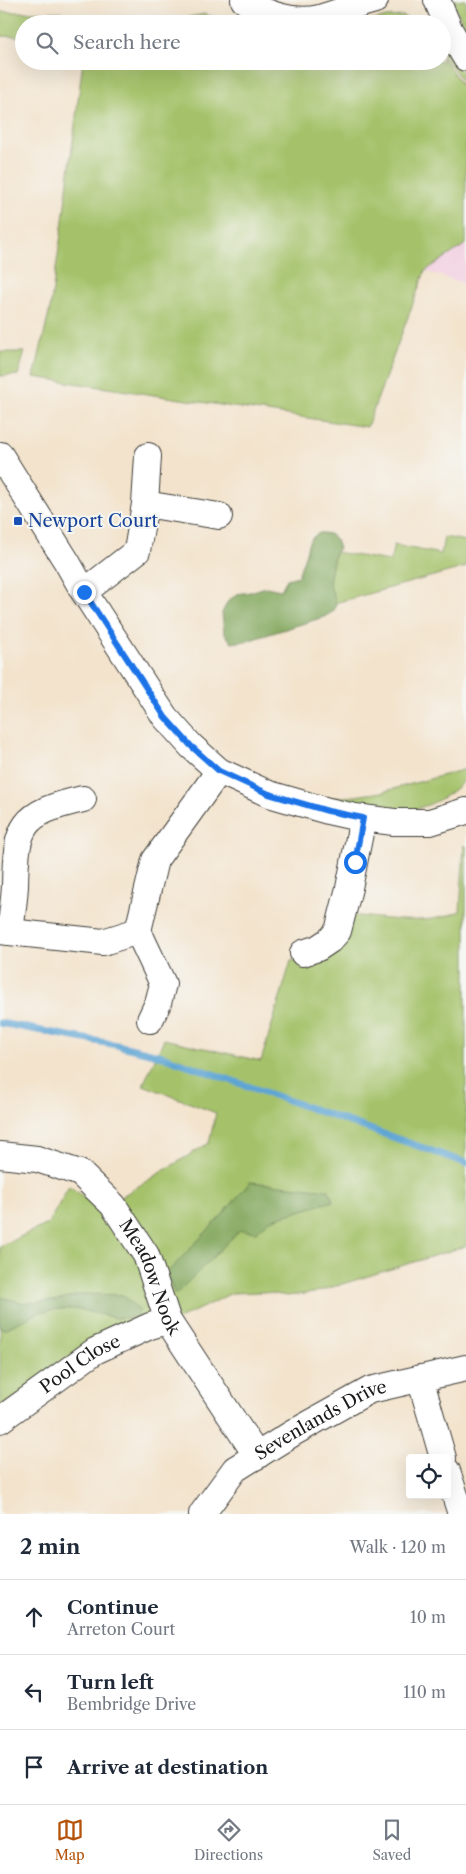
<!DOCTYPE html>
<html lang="en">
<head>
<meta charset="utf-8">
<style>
	:root { --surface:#fff; --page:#f6f6f7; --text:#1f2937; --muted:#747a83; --line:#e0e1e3; --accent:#b45309 }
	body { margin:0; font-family:"Libre Caslon Text",serif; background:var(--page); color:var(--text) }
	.controls { position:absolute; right:15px; bottom:15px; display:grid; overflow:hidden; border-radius:5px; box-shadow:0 5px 20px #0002 }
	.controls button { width:45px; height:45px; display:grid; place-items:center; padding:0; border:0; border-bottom:1px solid var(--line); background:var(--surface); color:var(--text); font:25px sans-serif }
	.stop { position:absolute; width:15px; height:15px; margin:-11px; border:4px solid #1a73e8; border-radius:50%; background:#fff }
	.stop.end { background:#1a73e8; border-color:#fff; box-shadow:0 1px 5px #0008 }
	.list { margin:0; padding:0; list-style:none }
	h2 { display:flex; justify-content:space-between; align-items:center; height:65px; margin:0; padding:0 20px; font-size:21px }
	h2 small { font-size:16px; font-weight:400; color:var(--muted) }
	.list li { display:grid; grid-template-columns:32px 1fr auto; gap:15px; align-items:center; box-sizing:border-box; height:75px; padding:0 20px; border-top:1px solid var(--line) }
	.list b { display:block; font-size:19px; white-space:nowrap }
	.list p { margin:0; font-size:16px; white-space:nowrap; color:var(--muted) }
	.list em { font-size:16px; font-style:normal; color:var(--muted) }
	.icon { flex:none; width:28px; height:28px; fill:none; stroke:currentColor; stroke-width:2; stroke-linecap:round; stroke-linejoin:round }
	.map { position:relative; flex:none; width:466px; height:1514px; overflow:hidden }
	.search { position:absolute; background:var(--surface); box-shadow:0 5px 20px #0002; left:15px; right:15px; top:15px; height:55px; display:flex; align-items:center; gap:12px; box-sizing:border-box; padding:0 18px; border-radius:28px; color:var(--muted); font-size:19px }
	.sheet { height:290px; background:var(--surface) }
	nav { display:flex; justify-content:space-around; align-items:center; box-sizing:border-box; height:70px; border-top:1px solid var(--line); background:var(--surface); font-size:14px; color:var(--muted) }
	nav a { display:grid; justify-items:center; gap:2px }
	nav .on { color:var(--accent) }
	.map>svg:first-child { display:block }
	.built { fill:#f2cfe1 }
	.green { fill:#a5c26a; stroke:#606f43 }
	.forest { fill:#84a85e; stroke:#50623d }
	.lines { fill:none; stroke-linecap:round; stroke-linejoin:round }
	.stream { stroke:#5ea5d4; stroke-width:7 }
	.minor-casing { stroke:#3c3a36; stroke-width:28 }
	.minor { stroke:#fff; stroke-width:26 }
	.route { stroke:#1a73e8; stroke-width:6 }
	.transit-dot { fill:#1a4fb4; stroke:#f6f6f2; stroke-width:2 }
	.labels { text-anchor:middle; stroke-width:4; stroke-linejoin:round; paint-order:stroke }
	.transit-label { font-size:18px; fill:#164399; stroke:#f6f6f2; text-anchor:start }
	.street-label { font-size:18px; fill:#1c1c1c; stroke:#f6f6f2 }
</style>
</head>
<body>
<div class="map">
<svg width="466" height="1514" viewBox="0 0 466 1514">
	<rect width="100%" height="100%" fill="#f6f6f2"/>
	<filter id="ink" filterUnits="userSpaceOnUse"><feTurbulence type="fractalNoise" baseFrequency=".02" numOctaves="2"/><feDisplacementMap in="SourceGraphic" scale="10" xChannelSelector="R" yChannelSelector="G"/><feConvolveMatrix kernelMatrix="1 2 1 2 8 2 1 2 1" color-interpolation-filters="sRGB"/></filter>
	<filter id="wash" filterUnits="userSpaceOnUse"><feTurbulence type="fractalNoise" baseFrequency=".0096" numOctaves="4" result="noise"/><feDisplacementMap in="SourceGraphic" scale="20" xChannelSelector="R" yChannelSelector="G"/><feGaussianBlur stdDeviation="1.12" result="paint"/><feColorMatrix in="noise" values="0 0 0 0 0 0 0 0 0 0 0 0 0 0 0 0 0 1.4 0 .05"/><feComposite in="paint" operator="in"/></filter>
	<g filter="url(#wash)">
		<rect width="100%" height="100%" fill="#f3e3cc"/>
		<polygon class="built" points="466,244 466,284 425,271 429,268"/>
		<g class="green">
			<polygon points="452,0 466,0 466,30"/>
			<polygon points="0,12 62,12 62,24 24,24 24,37 0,36"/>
			<polygon points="205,14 232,24 153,24"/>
			<polygon points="403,16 416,24 360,24 386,17"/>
			<polygon points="442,42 466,79 466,87 442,52"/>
			<polygon points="442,56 466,92 466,244 425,271 367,427 34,377 50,309 62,228 83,61 442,61"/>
			<polygon points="0,352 25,352 18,375 0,376"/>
			<polygon points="444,537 466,541 466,567 335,603 327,583 335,552 390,561 394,545 441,554"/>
			<path d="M466,769V779C417,828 373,809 312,799L355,796L382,792Z"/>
			<path d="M464,845L466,846V1246L313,1293L287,1296L263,1292L232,1293L0,1406V1246L48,1224L69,1186L101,1209L209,1143L216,1113L143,1085L164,1039L261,1061L291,961L307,957L349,915C387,918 424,927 460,911Z"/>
		</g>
		<g class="forest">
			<path d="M320,533C333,533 336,537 339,549L335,552L329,582L336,603L334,611L324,617L247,641L232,643L224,633L222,613L228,601L237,594L250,592L266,587L281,590L287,579L298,576C300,569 303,562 305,556C309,543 307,539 320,533Z"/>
			<polygon points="250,1182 329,1190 333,1201 270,1220 256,1232 240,1230 175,1295 167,1273 224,1213"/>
			<polygon points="82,1294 123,1295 140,1311 135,1317 115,1318 78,1309 60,1309 40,1312 5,1329 0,1328 0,1297 25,1303 55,1301"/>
		</g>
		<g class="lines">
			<polyline class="stream" points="0,1023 117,1045 162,1056 466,1163"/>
		</g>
	</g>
	<g filter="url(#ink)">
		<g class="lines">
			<g class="minor-casing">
				<g id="minor">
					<path d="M244,0C264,14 295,24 319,18C338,13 356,5 375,0"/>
					<polyline points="437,0 450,31 466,58"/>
					<polyline points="0,455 67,562 84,592 165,717 191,746 219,771 269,794 328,811 355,817 394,822 430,822 466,811"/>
					<polyline points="145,504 148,456"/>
					<polyline points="84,592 137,551 145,504 219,516"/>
					<polyline points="0,931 103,942 138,931"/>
					<path d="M10,932C12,917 14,901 15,886C16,825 21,813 83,799"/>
					<polyline points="303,953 318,948 330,940 338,931 349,888 363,818"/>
					<polyline points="150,1020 158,1003 163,984 138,931 155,860 219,771"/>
					<path id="s1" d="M0,1155L37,1159L80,1173L113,1205L146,1255L168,1321L257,1456"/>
					<polyline points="420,1378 443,1458"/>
					<path id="s2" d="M0,1420L95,1351L150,1326L168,1321"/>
					<polyline points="447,1471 461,1514"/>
					<path id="s3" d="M202,1514L235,1469L293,1433L370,1390L466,1368"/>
				</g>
			</g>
			<use href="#minor" class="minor"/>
		</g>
	</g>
	<g class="lines" filter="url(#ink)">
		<polyline class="route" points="84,592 165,717 191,746 219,771 269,794 328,811 363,818 355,862"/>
	</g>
	<rect class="transit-dot" x="13" y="516" width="10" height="10" rx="2.5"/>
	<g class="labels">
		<g class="transit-label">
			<text x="28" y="527">Newport Court</text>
		</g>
		<g class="street-label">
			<text dy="6" stroke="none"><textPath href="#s1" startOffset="210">Meadow Nook</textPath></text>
			<text dy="6" stroke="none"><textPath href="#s2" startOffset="98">Pool Close</textPath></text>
			<text dy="6" stroke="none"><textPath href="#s3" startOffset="155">Sevenlands Drive</textPath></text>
		</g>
	</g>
</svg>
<div class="controls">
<button><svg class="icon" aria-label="locate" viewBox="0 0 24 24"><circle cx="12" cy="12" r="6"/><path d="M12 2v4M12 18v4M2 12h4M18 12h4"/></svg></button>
</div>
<div class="stop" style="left:355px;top:862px"></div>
<div class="stop end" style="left:84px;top:592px"></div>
<div class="search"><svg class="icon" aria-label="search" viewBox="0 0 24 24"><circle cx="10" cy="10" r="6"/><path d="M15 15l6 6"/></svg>Search here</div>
</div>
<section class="sheet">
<h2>2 min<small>Walk · 120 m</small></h2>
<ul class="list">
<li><svg class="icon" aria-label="ahead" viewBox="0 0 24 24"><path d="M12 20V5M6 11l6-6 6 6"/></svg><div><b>Continue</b><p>Arreton Court</p></div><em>10 m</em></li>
<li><svg class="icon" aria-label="left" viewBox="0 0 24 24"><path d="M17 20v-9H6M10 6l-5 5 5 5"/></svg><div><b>Turn left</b><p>Bembridge Drive</p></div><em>110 m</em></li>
<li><svg class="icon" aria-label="arrive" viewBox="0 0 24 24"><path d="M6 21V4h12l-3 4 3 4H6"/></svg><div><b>Arrive at destination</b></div></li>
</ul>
</section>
<nav>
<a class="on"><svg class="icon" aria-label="map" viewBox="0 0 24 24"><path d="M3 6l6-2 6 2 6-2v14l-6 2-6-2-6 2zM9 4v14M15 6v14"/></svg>Map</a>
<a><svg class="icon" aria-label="directions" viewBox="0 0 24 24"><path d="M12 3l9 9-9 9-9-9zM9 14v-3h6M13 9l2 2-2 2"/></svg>Directions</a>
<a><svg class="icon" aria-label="saved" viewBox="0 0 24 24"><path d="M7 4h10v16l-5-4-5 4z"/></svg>Saved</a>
</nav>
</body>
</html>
